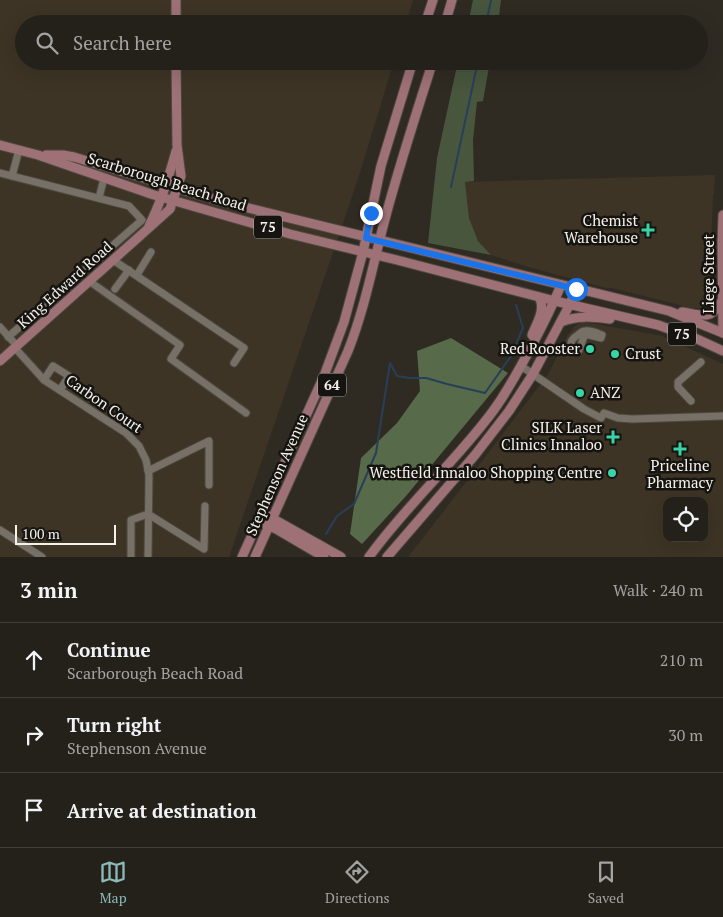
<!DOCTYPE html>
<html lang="en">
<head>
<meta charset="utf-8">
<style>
	:root { --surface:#24201a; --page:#302d27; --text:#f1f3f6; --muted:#a3a3a2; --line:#413e39; --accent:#8bbbb9 }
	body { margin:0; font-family:"PT Serif",serif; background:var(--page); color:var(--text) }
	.controls { position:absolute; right:15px; bottom:15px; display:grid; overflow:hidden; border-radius:10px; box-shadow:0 5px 20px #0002 }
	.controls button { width:45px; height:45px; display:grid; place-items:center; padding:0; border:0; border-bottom:1px solid var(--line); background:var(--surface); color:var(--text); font:25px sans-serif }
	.scale { position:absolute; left:15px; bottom:12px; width:101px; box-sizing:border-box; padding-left:5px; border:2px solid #f5f1eb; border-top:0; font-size:14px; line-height:18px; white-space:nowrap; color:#f5f1eb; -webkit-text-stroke:4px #161410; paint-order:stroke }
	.stop { position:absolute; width:15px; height:15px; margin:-11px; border:4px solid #1a73e8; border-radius:50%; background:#fff }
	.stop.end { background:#1a73e8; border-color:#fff; box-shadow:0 1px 5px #0008 }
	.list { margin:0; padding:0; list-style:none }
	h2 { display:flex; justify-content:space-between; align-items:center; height:65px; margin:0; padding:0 20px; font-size:21px }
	h2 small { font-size:16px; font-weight:400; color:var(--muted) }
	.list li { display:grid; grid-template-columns:32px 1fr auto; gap:15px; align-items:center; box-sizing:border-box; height:75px; padding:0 20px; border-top:1px solid var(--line) }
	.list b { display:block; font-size:19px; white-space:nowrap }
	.list p { margin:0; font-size:16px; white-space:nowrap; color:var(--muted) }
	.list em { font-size:16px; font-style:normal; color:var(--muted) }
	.icon { flex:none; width:28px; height:28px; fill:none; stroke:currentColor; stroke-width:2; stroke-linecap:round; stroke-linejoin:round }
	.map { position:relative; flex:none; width:723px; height:557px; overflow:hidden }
	.search { position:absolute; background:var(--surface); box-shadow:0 5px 20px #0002; left:15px; right:15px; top:15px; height:55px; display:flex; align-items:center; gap:12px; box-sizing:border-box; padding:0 18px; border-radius:28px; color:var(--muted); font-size:19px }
	.sheet { height:290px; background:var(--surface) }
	nav { display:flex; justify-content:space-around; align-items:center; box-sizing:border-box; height:70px; border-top:1px solid var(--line); background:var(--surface); font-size:14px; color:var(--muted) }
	nav a { display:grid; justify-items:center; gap:2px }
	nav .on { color:var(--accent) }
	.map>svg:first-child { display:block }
	.built { fill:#3d3425; fill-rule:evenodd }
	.green { fill:#48563e }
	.forest { fill:#576a49 }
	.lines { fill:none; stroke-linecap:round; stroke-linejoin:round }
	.stream { stroke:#283f5a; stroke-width:2 }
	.minor-casing { stroke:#4d4841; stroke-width:9 }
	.major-casing { stroke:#4d4841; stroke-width:11 }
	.minor { stroke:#767066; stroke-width:7 }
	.major { stroke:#9e7176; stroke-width:9 }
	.route { stroke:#1a73e8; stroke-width:6 }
	.poi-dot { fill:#39d4a5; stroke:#161410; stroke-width:2 }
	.labels { text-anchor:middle; stroke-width:5; stroke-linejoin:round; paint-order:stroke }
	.shield { fill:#161410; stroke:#b2afa9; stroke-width:1 }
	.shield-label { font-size:14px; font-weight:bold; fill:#f5f1eb }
	.street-label { font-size:15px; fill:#f5f1eb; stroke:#161410 }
	.poi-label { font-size:15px; fill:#f5f1eb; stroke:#161410; text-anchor:end }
</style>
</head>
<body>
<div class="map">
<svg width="723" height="557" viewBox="0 0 723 557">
	<rect width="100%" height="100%" fill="#302b22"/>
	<g class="built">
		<polygon points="0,0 413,0 406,24 24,24 24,61 394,61 357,182 229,557 0,557"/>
		<polygon points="715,175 714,194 713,194 711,246 714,295 714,299 711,303 707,307 703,308 692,308 612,288 606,288 532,268 491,255 478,241 469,218 465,182"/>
		<path d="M585,322L662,336L723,364V557H408L457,494L549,373L567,336L574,327L580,323ZM667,501H704V538H667Z"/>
	</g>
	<g class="green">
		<polygon points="473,0 501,0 498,24 468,24"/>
		<polygon points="458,61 490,61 483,101 477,102 473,140 474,181 465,182 469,218 478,241 491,255 428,243 437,158"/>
	</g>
	<polygon class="forest" points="451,338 508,373 406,496 362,544 350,534 361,458 397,423 420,391 417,351"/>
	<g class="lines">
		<g class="stream">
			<polyline points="486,24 491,0"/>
			<polyline points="451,187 478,61"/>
			<polyline points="326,534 337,516 354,504 376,453 390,363 397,376 410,378 426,378 447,384 485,393 511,356 523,328 516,305"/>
		</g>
		<g class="minor-casing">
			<g id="minor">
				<polyline points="0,173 129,206 142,220 8,337"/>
				<polyline points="12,176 19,150"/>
				<polyline points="99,198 104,178"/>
				<polyline points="113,260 244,348 234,363"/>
				<polyline points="137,275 151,252"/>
				<polyline points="89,281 180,345 171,359 246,413"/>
				<polyline points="115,289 129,270"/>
				<polyline points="0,327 17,346"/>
				<path d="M601,338L585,334L579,350L574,351C568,345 571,339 578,335C580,333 583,331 585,331C590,330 597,333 602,335L601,336"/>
				<polyline points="15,348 44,380 126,433 139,446 146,460 149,475 148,557"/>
				<polyline points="521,366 584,409 601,418 604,413 618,418 632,419 723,416"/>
				<polyline points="44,380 53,366 69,376 60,390"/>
				<polyline points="691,401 678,387 678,382 701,362"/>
				<polyline points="148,471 209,441 209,485"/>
				<polyline points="0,530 42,557"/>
				<polyline points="131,557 131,520 148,514 204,549 205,506"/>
			</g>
		</g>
		<g class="major-casing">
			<g id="major">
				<polyline points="176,0 176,24"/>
				<polyline points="425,24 433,0"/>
				<polyline points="445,24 452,0"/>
				<polyline points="0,145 38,155 154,195 290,234 397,260 555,301 658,325 697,339 723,351"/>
				<polyline points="46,155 63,155 74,157 216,200 669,311 723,333"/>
				<polyline points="723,215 722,243 723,333"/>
				<path d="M149,226C161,202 169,177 176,151"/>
				<path d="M682,312C701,315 711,321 722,301"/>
				<path d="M561,322C577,315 593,317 610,319"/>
				<path d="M532,335C537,323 546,309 539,297"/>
				<polyline points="0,361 170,209 181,176 177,145 176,61"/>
				<polyline points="268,516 341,557"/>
				<polyline points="265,524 278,530 324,557"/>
				<polyline points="242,557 324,376 344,322 363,252 381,166 413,61"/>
				<path d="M255,557L348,351C365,308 373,264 385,219C399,166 416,114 433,61"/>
				<path d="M369,557C405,507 452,465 490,415C505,396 516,375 528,353C540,330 551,310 561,285"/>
				<polyline points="387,557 475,455 509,411 533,374 570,304 576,289"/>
			</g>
		</g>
		<use href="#minor" class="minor"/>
		<use href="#major" class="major"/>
	</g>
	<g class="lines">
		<polyline class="route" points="371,213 366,238 576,289"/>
	</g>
	<g class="poi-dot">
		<path d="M645.5 222.5h5v5h5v5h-5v5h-5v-5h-5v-5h5z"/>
		<circle cx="590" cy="349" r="5"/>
		<circle cx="615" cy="354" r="5"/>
		<circle cx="580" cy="393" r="5"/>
		<path d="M610.5 429.5h5v5h5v5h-5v5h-5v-5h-5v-5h5z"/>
		<path d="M677.5 441.5h5v5h5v5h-5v5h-5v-5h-5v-5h5z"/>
		<circle cx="612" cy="473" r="5"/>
	</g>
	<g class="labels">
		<g class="shield">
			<rect x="254" y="215.5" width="28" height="23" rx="4"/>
			<rect x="668" y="322.5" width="28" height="23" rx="4"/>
			<rect x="318" y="373.5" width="28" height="23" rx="4"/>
		</g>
		<g class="shield-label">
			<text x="268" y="232">75</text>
			<text x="682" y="339">75</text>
			<text x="332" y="390">64</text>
		</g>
		<g class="street-label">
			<text transform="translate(167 182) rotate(17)" y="5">Scarborough Beach Road</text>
			<text transform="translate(709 274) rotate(-90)" y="5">Liege Street</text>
			<text transform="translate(65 285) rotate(-42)" y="5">King Edward Road</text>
			<text transform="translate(104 404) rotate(35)" y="5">Carbon Court</text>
			<text transform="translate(277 475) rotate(-66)" y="5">Stephenson Avenue</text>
		</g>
		<g class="poi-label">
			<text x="638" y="226">Chemist<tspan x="638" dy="17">Warehouse</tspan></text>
			<text x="580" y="354">Red Rooster</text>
			<text x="625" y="359" text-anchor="start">Crust</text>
			<text x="590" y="398" text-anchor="start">ANZ</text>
			<text x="602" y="433">SILK Laser<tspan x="602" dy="17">Clinics Innaloo</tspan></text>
			<text x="680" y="471" text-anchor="middle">Priceline<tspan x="680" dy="17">Pharmacy</tspan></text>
			<text x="602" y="478">Westfield Innaloo Shopping Centre</text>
		</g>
	</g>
</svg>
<div class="controls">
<button><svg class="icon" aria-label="locate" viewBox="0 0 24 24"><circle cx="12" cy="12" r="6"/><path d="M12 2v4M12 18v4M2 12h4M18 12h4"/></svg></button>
</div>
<div class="scale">100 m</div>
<div class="stop" style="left:576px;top:289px"></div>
<div class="stop end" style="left:371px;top:213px"></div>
<div class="search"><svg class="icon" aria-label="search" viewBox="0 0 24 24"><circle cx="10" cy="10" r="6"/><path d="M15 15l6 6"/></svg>Search here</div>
</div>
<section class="sheet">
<h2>3 min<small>Walk · 240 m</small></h2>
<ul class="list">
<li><svg class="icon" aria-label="ahead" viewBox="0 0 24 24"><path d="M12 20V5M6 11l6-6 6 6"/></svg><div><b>Continue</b><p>Scarborough Beach Road</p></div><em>210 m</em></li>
<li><svg class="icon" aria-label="right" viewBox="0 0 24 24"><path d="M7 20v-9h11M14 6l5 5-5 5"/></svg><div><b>Turn right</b><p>Stephenson Avenue</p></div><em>30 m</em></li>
<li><svg class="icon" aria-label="arrive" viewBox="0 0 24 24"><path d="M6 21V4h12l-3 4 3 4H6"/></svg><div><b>Arrive at destination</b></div></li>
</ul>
</section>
<nav>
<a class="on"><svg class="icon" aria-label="map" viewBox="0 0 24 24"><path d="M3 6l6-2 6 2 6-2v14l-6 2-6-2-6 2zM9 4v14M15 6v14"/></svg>Map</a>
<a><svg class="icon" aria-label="directions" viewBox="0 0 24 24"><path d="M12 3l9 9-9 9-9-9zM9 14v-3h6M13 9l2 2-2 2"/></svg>Directions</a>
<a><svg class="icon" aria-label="saved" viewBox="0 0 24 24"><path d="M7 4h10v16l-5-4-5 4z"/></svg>Saved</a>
</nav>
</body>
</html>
